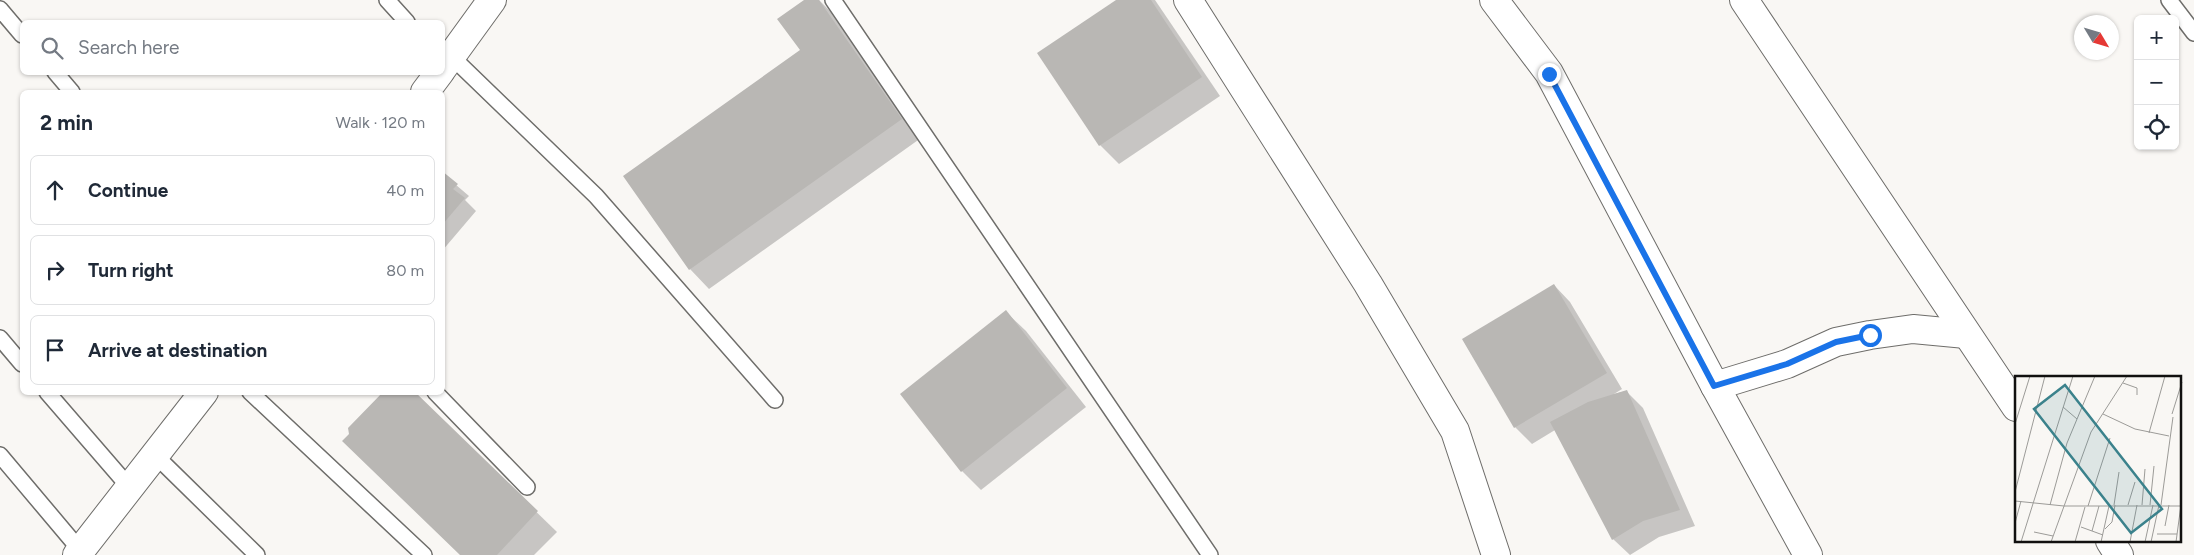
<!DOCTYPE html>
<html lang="en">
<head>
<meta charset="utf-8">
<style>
	:root { --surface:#fff; --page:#f6f6f7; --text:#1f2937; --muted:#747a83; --line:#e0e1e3 }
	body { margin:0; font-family:Figtree,sans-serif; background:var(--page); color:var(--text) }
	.controls { position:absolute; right:15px; top:15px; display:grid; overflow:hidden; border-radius:8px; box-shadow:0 1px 4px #0004 }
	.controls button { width:45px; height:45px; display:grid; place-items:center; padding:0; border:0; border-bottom:1px solid var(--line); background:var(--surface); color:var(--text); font:25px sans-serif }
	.compass { position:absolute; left:2074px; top:15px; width:45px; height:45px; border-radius:50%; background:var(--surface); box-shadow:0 1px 4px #0004; rotate:128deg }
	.stop { position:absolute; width:15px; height:15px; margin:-11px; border:4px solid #1a73e8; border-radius:50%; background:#fff }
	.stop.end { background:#1a73e8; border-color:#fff; box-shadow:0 1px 5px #0008 }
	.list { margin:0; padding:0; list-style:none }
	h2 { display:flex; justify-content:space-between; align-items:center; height:65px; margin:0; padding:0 20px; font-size:21px }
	h2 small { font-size:16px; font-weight:400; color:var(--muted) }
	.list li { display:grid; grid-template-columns:32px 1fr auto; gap:15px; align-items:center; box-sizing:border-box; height:70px; margin:0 10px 10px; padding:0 10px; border:1px solid var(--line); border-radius:8px }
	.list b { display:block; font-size:19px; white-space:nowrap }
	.list em { font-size:16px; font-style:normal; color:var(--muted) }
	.icon { flex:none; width:28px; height:28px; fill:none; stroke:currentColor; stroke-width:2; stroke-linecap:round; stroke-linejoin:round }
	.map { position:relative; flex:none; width:2194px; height:555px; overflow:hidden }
	.search { position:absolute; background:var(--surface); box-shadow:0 1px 4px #0004; left:20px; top:20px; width:425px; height:55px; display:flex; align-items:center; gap:12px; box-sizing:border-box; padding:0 18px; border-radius:8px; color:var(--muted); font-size:19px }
	.panel { position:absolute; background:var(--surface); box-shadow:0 1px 4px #0004; left:20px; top:90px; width:425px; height:305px; border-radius:8px }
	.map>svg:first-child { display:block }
	.shadow { fill:#0003 }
	.building { fill:#b9b7b4 }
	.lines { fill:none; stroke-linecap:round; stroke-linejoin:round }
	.lane-casing { stroke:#6e6d6a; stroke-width:18 }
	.street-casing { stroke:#6e6d6a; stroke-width:30 }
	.lane { stroke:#fff; stroke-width:15 }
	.street { stroke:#fff; stroke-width:28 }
	.route { stroke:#1a73e8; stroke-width:6 }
	.inset-road { fill:none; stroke:#9c9b98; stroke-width:1 }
	.view { fill:#3b828c; fill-opacity:0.15; stroke:#3b828c; stroke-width:2.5 }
	.inset-edge { fill:none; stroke:#11100f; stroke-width:2.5 }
</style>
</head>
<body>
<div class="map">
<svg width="2194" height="555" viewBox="0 0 2194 555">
	<rect width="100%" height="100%" fill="#f9f7f4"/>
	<g class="shadow">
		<polygon points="806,0 819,0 833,14 921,138 709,289 690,269 802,50"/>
		<polygon points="1119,0 1155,0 1220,96 1119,164 1100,145"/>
		<polygon points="442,173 469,196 465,200 476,211 442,251"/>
		<polygon points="1554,285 1570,302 1622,389 1614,394 1626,391 1643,408 1695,526 1659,537 1630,555 1613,539 1555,430 1532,444 1515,427 1463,340"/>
		<polygon points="1006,312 1026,331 1086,407 981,490 962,471"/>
		<polygon points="413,392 557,532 534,555 461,555"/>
	</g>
	<g class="building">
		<polygon points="804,0 819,0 902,119 689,270 623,176 800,50 777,19"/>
		<polygon points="1116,0 1151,0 1202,77 1099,146 1037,53"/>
		<polygon points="442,171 458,184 453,189 465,198 442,225"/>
		<polygon points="1554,284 1607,373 1514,428 1462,339"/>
		<polygon points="1006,310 1067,388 961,472 900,394"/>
		<polygon points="1627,390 1680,510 1643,521 1612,540 1550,422 1588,402"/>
		<polygon points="383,392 415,392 538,511 497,555 460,555 342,441 349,434 348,428"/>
	</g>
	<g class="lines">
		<g class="lane-casing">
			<g id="lane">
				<polyline points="387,0 407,22"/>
				<polyline points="833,0 1210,555"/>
				<polyline points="2169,0 2194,33"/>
				<polyline points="0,9 22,35"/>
				<polyline points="451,56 596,196 775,400"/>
				<polyline points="55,72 72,92"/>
				<polyline points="0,338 22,364"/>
				<polyline points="47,392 130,488"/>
				<polyline points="250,392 424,555"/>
				<polyline points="435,392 527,487"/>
				<polyline points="0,455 80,550"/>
				<polyline points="155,455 257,555"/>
			</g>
		</g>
		<g class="street-casing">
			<g id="street">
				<polyline points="1188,0 1368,284 1455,431 1496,555"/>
				<polyline points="1494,0 1549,73 1715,386 1808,555"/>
				<polyline points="1744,0 2016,407"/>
				<polyline points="442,69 492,0"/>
				<polyline points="425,92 440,72"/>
				<polyline points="1715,386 1787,364 1836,342 1870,335 1913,329 1966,334"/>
				<polyline points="2110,541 2119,555"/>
				<polyline points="77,555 204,392"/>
			</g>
		</g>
		<use href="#lane" class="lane"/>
		<use href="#street" class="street"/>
	</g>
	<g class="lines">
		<polyline class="route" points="1549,74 1714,386 1787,364 1836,342 1870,335"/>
	</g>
	<g transform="translate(2015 376)">
		<rect width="166" height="166" fill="#f9f7f4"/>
		<path class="inset-road" d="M108,7L122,12V19M48,31L62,43M88,38L120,53L154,60M157,38L167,6M0,48L15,0M134,57L150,0M0,116L30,0M0,125L49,130H167M35,129L52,67L80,0M99,129L104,96M113,129L120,106M127,129L130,93M135,129L139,90M146,129L158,41M73,130L95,62M0,147L6,125M150,150L154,129M66,151L88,159M90,153L97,146L100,129M77,155L84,130M19,156L38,160M142,158H162M6,166L58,0M36,166L76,56L112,0M60,166L70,131M86,166L94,130M115,166L122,129M130,166L138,129M136,166L144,129M161,166L166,129"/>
		<path class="view" d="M50,9L147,133L116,157L19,33Z"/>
		<rect width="166" height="166" class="inset-edge"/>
	</g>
</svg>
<div class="controls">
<button>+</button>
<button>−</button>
<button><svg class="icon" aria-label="locate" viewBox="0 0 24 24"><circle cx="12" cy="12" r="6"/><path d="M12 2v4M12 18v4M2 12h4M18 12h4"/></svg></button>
</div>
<svg class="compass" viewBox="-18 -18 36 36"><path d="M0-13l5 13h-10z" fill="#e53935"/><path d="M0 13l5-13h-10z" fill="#747a83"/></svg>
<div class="stop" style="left:1870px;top:335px"></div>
<div class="stop end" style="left:1549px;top:74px"></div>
<div class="search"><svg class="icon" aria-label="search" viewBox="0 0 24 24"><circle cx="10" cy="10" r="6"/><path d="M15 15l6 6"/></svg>Search here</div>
<section class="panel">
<h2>2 min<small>Walk · 120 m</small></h2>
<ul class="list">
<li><svg class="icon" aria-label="ahead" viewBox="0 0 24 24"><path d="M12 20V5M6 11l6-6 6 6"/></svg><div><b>Continue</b></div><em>40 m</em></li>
<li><svg class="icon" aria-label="right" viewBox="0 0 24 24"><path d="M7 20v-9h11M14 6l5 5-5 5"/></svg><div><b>Turn right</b></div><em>80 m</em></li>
<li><svg class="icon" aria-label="arrive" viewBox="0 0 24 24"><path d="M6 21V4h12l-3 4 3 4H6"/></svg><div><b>Arrive at destination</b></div></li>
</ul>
</section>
</div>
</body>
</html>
